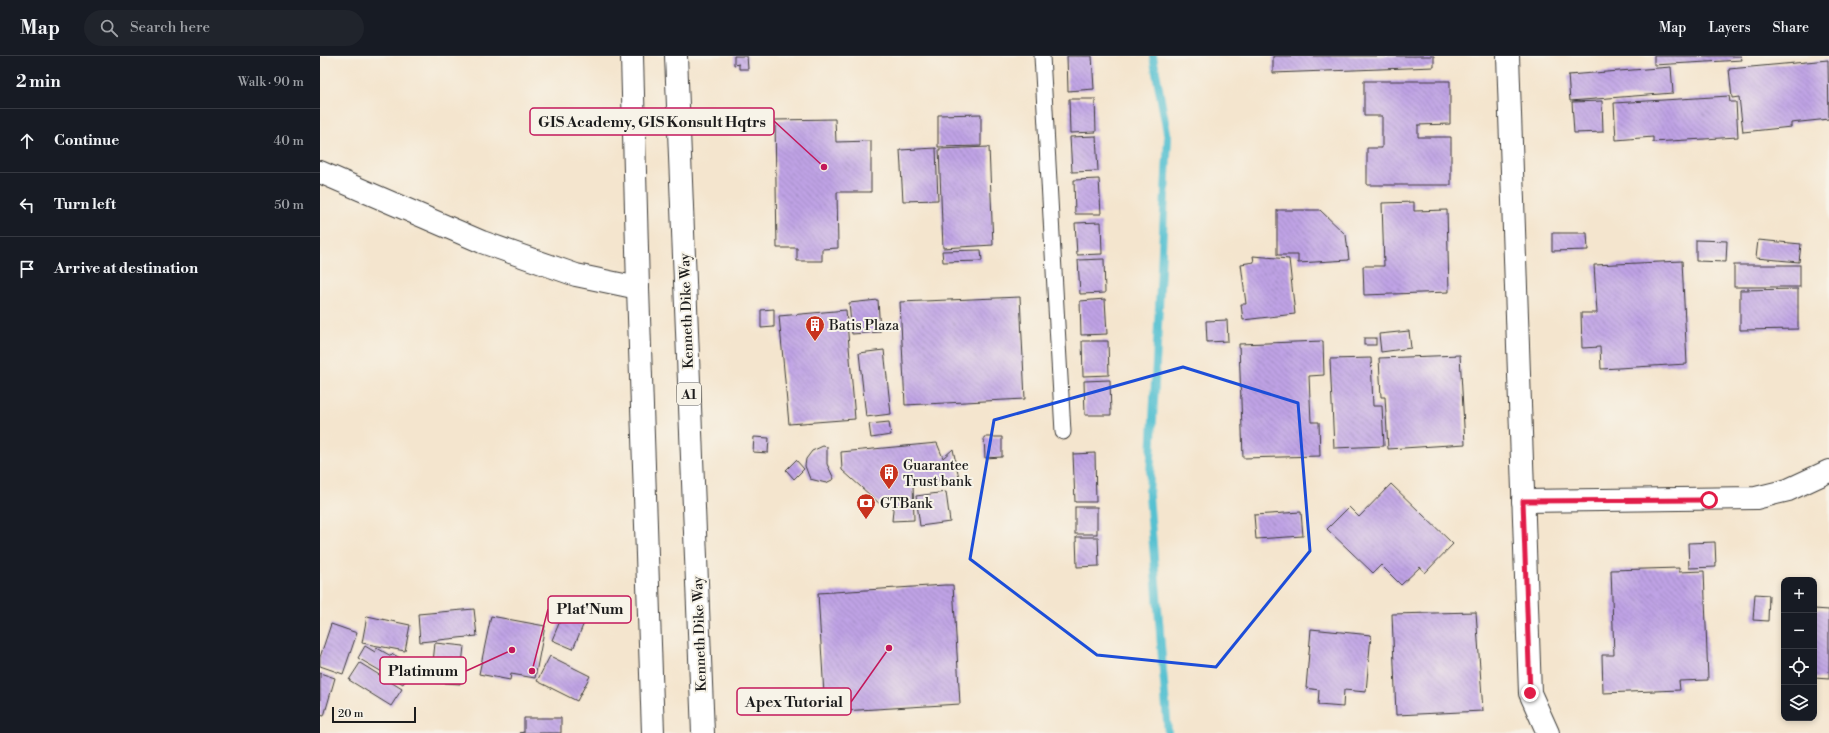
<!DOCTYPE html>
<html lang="en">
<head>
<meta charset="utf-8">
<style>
	:root { --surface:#171b24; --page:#20242c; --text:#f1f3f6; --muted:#9ea1a6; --line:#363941 }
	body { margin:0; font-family:"Libre Bodoni",serif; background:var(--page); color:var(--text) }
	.controls { position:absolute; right:12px; bottom:12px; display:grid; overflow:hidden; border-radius:8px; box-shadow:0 2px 6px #0003 }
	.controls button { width:36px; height:36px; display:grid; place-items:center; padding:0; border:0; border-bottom:1px solid var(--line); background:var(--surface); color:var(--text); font:20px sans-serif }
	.scale { position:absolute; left:12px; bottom:10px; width:84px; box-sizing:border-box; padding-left:4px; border:2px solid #1c1c1c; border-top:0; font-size:11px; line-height:14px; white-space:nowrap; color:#1c1c1c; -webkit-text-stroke:3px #f7f3e8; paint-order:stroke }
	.stop { position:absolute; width:12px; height:12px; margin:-9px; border:3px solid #e11d48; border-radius:50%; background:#fff }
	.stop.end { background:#e11d48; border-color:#fff; box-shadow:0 1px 4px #0008 }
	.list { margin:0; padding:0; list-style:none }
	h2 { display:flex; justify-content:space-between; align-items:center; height:52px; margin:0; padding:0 16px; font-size:17px }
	h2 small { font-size:13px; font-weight:400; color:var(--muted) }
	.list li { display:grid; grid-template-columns:26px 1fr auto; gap:12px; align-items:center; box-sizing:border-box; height:64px; padding:0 16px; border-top:1px solid var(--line) }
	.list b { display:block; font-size:15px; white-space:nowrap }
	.list em { font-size:13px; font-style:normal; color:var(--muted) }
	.icon { flex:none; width:22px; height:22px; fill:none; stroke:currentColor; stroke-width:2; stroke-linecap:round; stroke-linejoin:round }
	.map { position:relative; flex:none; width:1509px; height:677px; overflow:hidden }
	header { display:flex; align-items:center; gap:24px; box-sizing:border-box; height:56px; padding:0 20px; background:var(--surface); border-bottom:1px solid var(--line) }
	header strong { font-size:19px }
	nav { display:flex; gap:22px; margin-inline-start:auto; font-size:14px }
	.search { width:280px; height:36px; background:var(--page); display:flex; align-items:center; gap:10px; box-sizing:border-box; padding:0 14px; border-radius:22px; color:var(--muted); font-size:15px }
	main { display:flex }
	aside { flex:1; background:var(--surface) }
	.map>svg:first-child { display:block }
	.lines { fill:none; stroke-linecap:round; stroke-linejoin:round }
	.stream { stroke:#56c1d1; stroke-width:8 }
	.building { fill:url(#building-back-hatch) }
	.service-casing { stroke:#3c3a37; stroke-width:17 }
	.minor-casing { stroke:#3c3a37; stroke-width:24 }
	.trunk-casing { stroke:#3c3a37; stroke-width:24 }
	.service { stroke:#fff; stroke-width:15 }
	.minor { stroke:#fff; stroke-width:22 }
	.trunk { stroke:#fff; stroke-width:22 }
	.route { stroke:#e11d48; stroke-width:5 }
	.marked { fill:none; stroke:#1d4ed8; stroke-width:3; stroke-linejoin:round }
	.labels { text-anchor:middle; stroke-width:4; stroke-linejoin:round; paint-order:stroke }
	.shield { fill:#f7f3e8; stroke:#5e5c59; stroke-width:1 }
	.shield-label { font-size:13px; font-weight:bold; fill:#1c1c1c }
	.street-label { font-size:14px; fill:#1c1c1c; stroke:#f7f3e8 }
	.poi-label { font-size:14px; fill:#1c1c1c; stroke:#f7f3e8; text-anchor:start }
	.leader { fill:none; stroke:#c2185b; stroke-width:1.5 }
	.callout-dot { fill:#c2185b; stroke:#f7f3e8; stroke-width:1.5 }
	.callout { fill:#f7f3e8; stroke:#c2185b; stroke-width:1.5 }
	.callout-label { font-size:15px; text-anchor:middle; font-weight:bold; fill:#1c1c1c }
</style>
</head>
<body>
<header>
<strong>Map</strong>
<div class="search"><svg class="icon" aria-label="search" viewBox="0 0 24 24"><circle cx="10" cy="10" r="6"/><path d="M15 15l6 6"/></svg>Search here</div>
<nav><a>Map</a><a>Layers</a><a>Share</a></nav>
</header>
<main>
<aside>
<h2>2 min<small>Walk · 90 m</small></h2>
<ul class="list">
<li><svg class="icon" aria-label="ahead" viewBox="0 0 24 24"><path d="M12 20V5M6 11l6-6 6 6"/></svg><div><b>Continue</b></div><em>40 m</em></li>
<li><svg class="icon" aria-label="left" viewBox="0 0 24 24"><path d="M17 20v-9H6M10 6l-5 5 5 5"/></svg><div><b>Turn left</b></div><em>50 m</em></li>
<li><svg class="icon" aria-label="arrive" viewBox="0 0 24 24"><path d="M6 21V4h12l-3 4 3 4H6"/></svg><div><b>Arrive at destination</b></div></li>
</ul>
</aside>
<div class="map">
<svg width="1509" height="677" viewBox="0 0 1509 677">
	<defs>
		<pattern id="building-back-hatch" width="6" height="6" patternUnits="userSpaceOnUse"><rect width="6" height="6" fill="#bfa3e5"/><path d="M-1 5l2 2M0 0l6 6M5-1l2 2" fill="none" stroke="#9a84b9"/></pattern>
	</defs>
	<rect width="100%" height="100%" fill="#f7f3e8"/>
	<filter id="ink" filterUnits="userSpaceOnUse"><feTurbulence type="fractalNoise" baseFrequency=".025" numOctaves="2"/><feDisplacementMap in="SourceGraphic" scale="8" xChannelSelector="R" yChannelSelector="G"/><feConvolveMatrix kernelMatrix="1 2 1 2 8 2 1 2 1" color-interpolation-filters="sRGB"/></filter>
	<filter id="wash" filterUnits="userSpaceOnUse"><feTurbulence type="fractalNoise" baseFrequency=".012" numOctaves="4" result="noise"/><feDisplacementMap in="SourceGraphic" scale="16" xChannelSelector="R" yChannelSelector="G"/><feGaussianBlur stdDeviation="0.9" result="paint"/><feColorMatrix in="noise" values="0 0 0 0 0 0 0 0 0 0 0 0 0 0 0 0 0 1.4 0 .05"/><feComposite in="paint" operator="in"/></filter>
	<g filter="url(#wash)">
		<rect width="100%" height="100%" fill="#f4e5ce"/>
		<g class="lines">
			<polyline class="stream" points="833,0 848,82 829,439 848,677"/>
		</g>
		<g id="blocks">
			<g class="building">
				<polygon points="414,0 427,0 428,13 419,13 419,8 414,9"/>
				<polygon points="747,0 772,0 774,33 748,35"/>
				<polygon points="953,0 1114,0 1114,11 953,17"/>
				<polygon points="1334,0 1421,0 1422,4 1334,9"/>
				<polygon points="1508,4 1509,63 1471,67 1471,71 1423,76 1419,41 1412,42 1409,13"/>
				<polygon points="1351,11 1353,37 1250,45 1248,19"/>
				<polygon points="1044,25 1130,25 1130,68 1098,69 1098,81 1131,81 1131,129 1047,129 1047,92 1062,92 1062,60 1044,60"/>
				<polygon points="1409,40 1410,46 1416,46 1418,81 1333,86 1333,81 1296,84 1294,47"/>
				<polygon points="749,43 775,43 776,76 750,77"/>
				<polygon points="1282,45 1283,76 1254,77 1252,46"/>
				<polygon points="661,58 661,90 618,91 618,59"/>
				<polygon points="515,63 516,86 551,85 551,136 517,136 518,192 502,193 502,205 477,205 477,192 457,192 455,64"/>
				<polygon points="776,80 778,115 752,116 750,81"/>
				<polygon points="669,91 673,189 623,192 619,93"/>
				<polygon points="616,92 618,144 583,145 580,94"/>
				<polygon points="779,123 781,158 755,158 754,124"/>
				<polygon points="1094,146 1094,155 1127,154 1129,236 1044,239 1043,210 1064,210 1062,147"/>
				<polygon points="957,154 1000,154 1026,179 1029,204 978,207 978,199 957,199"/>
				<polygon points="781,166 782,198 757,199 755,167"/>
				<polygon points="1232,177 1267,177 1268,194 1232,195"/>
				<polygon points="1376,184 1407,185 1406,206 1376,205"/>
				<polygon points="1438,184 1481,188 1479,206 1436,202"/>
				<polygon points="661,194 662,205 623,206 622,195"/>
				<polygon points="933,200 969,203 975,258 923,264 921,248 926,248 921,208 934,206"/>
				<polygon points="784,203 785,237 760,238 758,204"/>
				<polygon points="1362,205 1367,308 1281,313 1280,291 1262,292 1261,257 1277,257 1274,209"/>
				<rect x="1414" y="209" width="66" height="22"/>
				<polygon points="1478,233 1478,273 1420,274 1420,234"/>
				<polygon points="700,241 705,343 585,349 580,246"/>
				<polygon points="785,243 787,278 761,279 760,245"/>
				<polygon points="558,244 560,276 532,278 529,247"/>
				<polygon points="454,253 454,271 441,272 441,254"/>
				<polygon points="526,254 535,363 469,368 459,260"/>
				<polygon points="907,264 908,285 887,286 886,265"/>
				<polygon points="1089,275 1091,292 1061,296 1059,278"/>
				<rect x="1044" y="282" width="12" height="7"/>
				<polygon points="762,285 788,285 789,319 763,320"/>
				<polygon points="1003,285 1004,319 989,320 991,366 999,366 1000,400 923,402 919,288"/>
				<polygon points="564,294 571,358 546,361 539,297"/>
				<polygon points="1140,299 1145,388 1068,393 1065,341 1061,341 1059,302"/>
				<polygon points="1051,302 1053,350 1062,350 1064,390 1014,392 1010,303"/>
				<polygon points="790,324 791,359 765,359 764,325"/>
				<polygon points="569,366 571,379 551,382 549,368"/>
				<polygon points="434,381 449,382 448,397 433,396"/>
				<polygon points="664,381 682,381 682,401 665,402"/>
				<polygon points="617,387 623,402 633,393 639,422 593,426 594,464 572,465 574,443 560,448 522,414 521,396"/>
				<polygon points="503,390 507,391 507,408 514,423 506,427 490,423 485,410 486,403 492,395"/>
				<polygon points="775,397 776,446 755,446 753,398"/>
				<polygon points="476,404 484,413 474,423 466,414"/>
				<polygon points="1071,428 1133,488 1105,517 1100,511 1081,529 1061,509 1053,517 1007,473 1029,451 1039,461"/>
				<polygon points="626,436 630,466 600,470 596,440"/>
				<rect x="755" y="451" width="22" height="27"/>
				<polygon points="981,456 983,480 936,483 934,459"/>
				<polygon points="756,481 778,481 779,510 757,511"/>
				<polygon points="1395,486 1396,511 1369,512 1368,487"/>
				<polygon points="1359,512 1359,516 1384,515 1388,624 1359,625 1360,634 1283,637 1282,599 1294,599 1291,514"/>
				<polygon points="625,529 633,529 640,648 505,656 498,537"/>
				<polygon points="1435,538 1449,539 1448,565 1433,564"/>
				<polygon points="154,553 157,580 100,586 98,558"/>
				<polygon points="1494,553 1509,554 1509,623 1494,622"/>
				<polygon points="1156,556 1163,655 1076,659 1072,558"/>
				<polygon points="243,558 264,567 253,593 232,584"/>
				<polygon points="47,560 90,569 85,595 42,587"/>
				<polygon points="171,560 225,570 215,622 191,618 190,624 159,618"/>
				<polygon points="11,568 37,577 23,618 0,610 0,601"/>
				<polygon points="991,573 1051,579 1046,636 1024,634 1023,651 998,649 999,634 986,632"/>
				<polygon points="115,587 144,590 140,628 111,626"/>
				<polygon points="45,590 55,596 57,592 71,600 73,598 94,610 83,628 38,602"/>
				<polygon points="230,600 270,620 257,645 217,625"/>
				<polygon points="40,607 82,633 71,650 29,624"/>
				<polygon points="0,617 15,622 4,660 0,659"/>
				<polygon points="204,662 241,662 241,677 199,677 204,676"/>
			</g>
		</g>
	</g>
	<g filter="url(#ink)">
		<use href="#blocks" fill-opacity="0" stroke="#3c3a37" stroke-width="1"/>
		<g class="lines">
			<g class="service-casing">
				<polyline id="service" points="722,0 743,376"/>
			</g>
			<g class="minor-casing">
				<g id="minor">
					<polyline points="1188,0 1210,637 1228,677"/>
					<polyline points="0,116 162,186 256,219 318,232"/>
					<polyline points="1203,445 1436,442 1468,434 1509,415"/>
				</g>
			</g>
			<g class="trunk-casing">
				<g id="trunk">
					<polyline points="312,0 318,232 333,677"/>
					<polyline points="356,0 383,677"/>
				</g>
			</g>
			<use href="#service" class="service"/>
			<use href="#minor" class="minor"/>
			<use href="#trunk" class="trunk"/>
		</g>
	</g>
	<g class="lines" filter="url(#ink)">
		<polyline class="route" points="1210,637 1203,445 1389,444"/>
	</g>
	<path class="marked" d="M863,311L978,347L990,495L896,611L777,599L650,503L674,364Z"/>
	<defs>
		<g id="building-pin" transform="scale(1)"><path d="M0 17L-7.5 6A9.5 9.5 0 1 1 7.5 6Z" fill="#c8321e" stroke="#f7f3e8"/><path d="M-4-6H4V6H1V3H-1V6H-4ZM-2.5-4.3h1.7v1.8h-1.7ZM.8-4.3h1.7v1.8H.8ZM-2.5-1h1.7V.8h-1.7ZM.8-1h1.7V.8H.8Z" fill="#fff"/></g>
		<g id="bank-pin" transform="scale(1)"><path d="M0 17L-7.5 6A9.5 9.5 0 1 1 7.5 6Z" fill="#c8321e" stroke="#f7f3e8"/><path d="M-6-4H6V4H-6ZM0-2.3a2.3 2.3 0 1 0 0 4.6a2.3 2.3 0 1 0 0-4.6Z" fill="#fff"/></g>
	</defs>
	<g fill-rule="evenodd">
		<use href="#building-pin" x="495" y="269"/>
		<use href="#building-pin" x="569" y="417"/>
		<use href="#bank-pin" x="546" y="447"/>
	</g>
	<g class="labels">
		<rect class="shield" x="357" y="327" width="24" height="22" rx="3"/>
		<g class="shield-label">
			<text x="369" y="343">A1</text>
		</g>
		<g class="street-label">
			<text transform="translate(366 255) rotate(-92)" y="5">Kenneth Dike Way</text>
			<text transform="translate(379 578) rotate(-92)" y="5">Kenneth Dike Way</text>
		</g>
		<g class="poi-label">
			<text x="509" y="274">Batis Plaza</text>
			<text x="583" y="414">Guarantee<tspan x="583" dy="16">Trust bank</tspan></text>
			<text x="560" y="452">GTBank</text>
		</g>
	</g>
	<path class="leader" d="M504 111L454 65M212 615L228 553M192 594L146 615M569 592L531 646"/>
	<g class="callout-dot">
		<circle cx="504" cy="111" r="4"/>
		<circle cx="212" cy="615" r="4"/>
		<circle cx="192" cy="594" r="4"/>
		<circle cx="569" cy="592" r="4"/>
	</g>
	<g class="callout">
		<rect x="210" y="52" width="244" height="27" rx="4"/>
		<rect x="228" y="540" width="83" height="27" rx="4"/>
		<rect x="60" y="601" width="86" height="27" rx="4"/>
		<rect x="417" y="632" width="114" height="27" rx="4"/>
	</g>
	<g class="callout-label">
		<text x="332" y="71">GIS Academy, GIS Konsult Hqtrs</text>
		<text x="270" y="558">Plat'Num</text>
		<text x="103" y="620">Platimum</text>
		<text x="474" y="651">Apex Tutorial</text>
	</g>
</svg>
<div class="controls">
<button>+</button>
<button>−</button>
<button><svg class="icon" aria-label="locate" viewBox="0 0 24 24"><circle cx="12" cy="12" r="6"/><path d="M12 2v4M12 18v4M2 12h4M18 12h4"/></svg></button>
<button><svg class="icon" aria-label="layers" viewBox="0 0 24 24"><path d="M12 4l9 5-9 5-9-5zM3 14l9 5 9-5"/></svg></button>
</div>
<div class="scale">20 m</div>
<div class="stop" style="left:1389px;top:444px"></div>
<div class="stop end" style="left:1210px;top:637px"></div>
</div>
</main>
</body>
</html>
